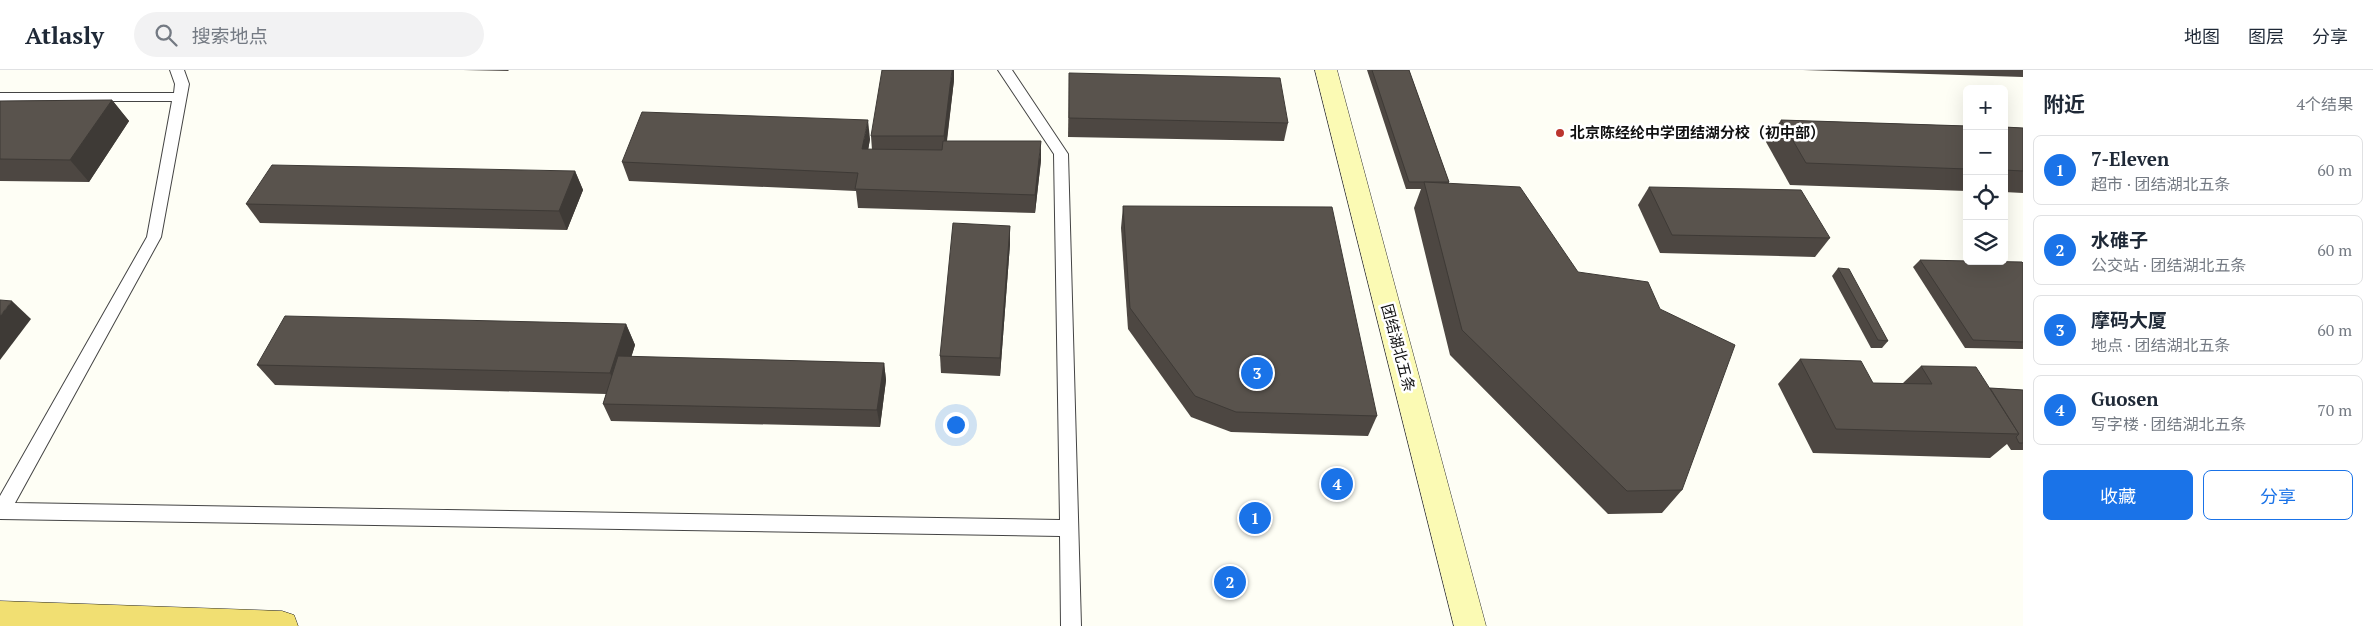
<!DOCTYPE html>
<html lang="zh">
<head>
<meta charset="utf-8">
<style>
	:root { --surface:#fff; --page:#f2f2f3; --text:#1f2937; --muted:#747a83; --line:#e0e1e3; --accent:#1a73e8 }
	body { margin:0; font-family:"PT Serif","Noto Sans SC",serif; background:var(--page); color:var(--text) }
	.controls { position:absolute; right:15px; top:15px; display:grid; overflow:hidden; border-radius:8px; box-shadow:0 5px 20px #0002 }
	.controls button { width:45px; height:45px; display:grid; place-items:center; padding:0; border:0; border-bottom:1px solid var(--line); background:var(--surface); color:var(--text); font:25px sans-serif }
	.you { position:absolute; left:955px; top:354px; width:18px; height:18px; margin:-12px; border:4px solid #fff; border-radius:50%; background:#1a73e8; box-shadow:0 0 0 8px #1a73e833 }
	.badge { display:grid; place-items:center; width:32px; height:32px; border-radius:50%; background:var(--accent); color:#fff; font-size:16px; font-weight:700 }
	.pin { position:absolute; translate:-50% -50%; border:2px solid #fff; box-shadow:0 1px 5px #0006 }
	.list { margin:0; padding:0; list-style:none }
	h2 { display:flex; justify-content:space-between; align-items:center; height:65px; margin:0; padding:0 20px; font-size:21px }
	h2 small { font-size:16px; font-weight:400; color:var(--muted) }
	.list li { display:grid; grid-template-columns:32px 1fr auto; gap:15px; align-items:center; box-sizing:border-box; height:70px; margin:0 10px 10px; padding:0 10px; border:1px solid var(--line); border-radius:8px }
	.list b { display:block; font-size:19px; white-space:nowrap }
	.list p { margin:0; font-size:16px; white-space:nowrap; color:var(--muted) }
	.list em { font-size:16px; font-style:normal; color:var(--muted) }
	.actions { display:flex; gap:10px; padding:15px 20px }
	.actions a { flex:1; padding:11px 0; border:1px solid var(--accent); border-radius:8px; text-align:center; font-size:18px; color:var(--accent) }
	.actions .main { background:var(--accent); color:#fff }
	.icon { flex:none; width:28px; height:28px; fill:none; stroke:currentColor; stroke-width:2; stroke-linecap:round; stroke-linejoin:round }
	.map { position:relative; flex:none; width:2023px; height:556px; overflow:hidden }
	header { display:flex; align-items:center; gap:30px; box-sizing:border-box; height:70px; padding:0 25px; background:var(--surface); border-bottom:1px solid var(--line) }
	header strong { font-size:24px }
	nav { display:flex; gap:28px; margin-inline-start:auto; font-size:18px }
	.search { width:350px; height:45px; background:var(--page); display:flex; align-items:center; gap:12px; box-sizing:border-box; padding:0 18px; border-radius:28px; color:var(--muted); font-size:19px }
	main { display:flex }
	aside { flex:1; background:var(--surface) }
	.map>svg:first-child { display:block }
	.lines { fill:none; stroke-linecap:round; stroke-linejoin:round }
	.lane-casing { stroke:#444; stroke-width:2 }
	.secondary-casing { stroke:#333; stroke-width:1 }
	.primary-casing { stroke:#222; stroke-width:1 }
	.lane { fill:#fff; fill-rule:evenodd }
	.secondary { fill:#fbfab4; fill-rule:evenodd }
	.primary { fill:#f1df72; fill-rule:evenodd }
	.wall { fill:#4d4742 }
	.shaded-wall { fill:#3e3a36 }
	.building { fill:#59534d; stroke:#3e3a36 }
	.poi-dot { fill:#bb352e; stroke:#fff; stroke-width:2 }
	.labels { text-anchor:middle; stroke-width:5; stroke-linejoin:round; paint-order:stroke }
	.poi-label { font-size:15px; font-weight:bold; fill:#111; stroke:#fff; text-anchor:start }
	.street-label { font-size:15px; fill:#111; stroke:#fff }
</style>
</head>
<body>
<header>
<strong>Atlasly</strong>
<div class="search"><svg class="icon" aria-label="search" viewBox="0 0 24 24"><circle cx="10" cy="10" r="6"/><path d="M15 15l6 6"/></svg>搜索地点</div>
<nav><a>地图</a><a>图层</a><a>分享</a></nav>
</header>
<main>
<div class="map">
<svg width="2023" height="556" viewBox="0 0 2023 556">
	<rect width="100%" height="100%" fill="#fefef5"/>
	<g class="lines">
		<g class="lane-casing">
			<polygon id="lane" points="170,0 184,0 189,14 161,167 15,433 1060,450 1054,84 998,0 1012,0 1068,84 1081,556 1061,556 1060,466 0,449 0,426 147,167 172,31 0,31 0,23 174,23 175,14"/>
		</g>
		<g class="secondary-casing">
			<polygon id="secondary" points="1315,0 1337,0 1486,556 1454,556"/>
		</g>
		<g class="primary-casing">
			<polygon id="primary" points="0,531 282,541 294,545 298,556 0,556"/>
		</g>
		<use href="#lane" class="lane"/>
		<use href="#secondary" class="secondary"/>
		<use href="#primary" class="primary"/>
	</g>
	<g class="wall">
		<polygon points="463,0 509,0 508,1"/>
		<polygon points="1367,0 1409,0 1449,112 1449,113 1682,420 1662,443 1608,444 1450,285 1414,138 1421,119 1406,119"/>
		<polygon points="1803,0 2023,0 2023,7"/>
		<polygon points="1069,3 1288,53 1284,71 1068,67"/>
		<polygon points="954,10 947,71 1041,90 1035,143 858,138 856,121 629,111 622,92 870,69 868,80 872,80 871,66"/>
		<polygon points="112,30 129,51 89,112 0,111 0,31"/>
		<polygon points="1781,50 1967,56 1967,121 1790,115 1766,72"/>
		<polygon points="2004,57 2023,58 2023,123 2004,122"/>
		<polygon points="575,101 583,120 567,160 260,153 246,134"/>
		<polygon points="1649,117 1830,168 1815,187 1660,183 1638,135"/>
		<polygon points="1123,136 1377,346 1368,366 1231,362 1191,347 1128,259 1121,158"/>
		<polygon points="1010,156 1010,174 1000,306 941,303 940,286"/>
		<polygon points="1920,190 2023,193 2023,279 1965,278 1913,197"/>
		<polygon points="1838,198 1888,271 1882,278 1871,278 1832,206"/>
		<polygon points="626,254 635,275 631,287 884,293 886,310 880,357 611,351 603,334 606,324 275,315 257,295"/>
		<polygon points="1800,289 1873,313 1903,313 1921,296 1990,318 2023,320 2023,380 2011,380 2007,374 1990,388 1813,383 1778,314"/>
	</g>
	<g class="shaded-wall">
		<polygon points="952,0 954,0 954,10 945,84 944,66"/>
		<polygon points="112,30 129,51 89,112 70,90"/>
		<polygon points="868,50 870,69 865,98 862,79"/>
		<polygon points="1041,71 1041,90 1035,143 1035,125"/>
		<polygon points="575,101 583,120 567,160 559,141"/>
		<polygon points="1010,156 1010,174 1000,306 1000,288"/>
		<polygon points="12,231 31,249 0,290 0,246"/>
		<polygon points="626,254 635,275 620,324 610,303"/>
		<polygon points="884,293 886,310 880,357 877,340"/>
	</g>
	<g class="building">
		<polygon points="882,0 952,0 944,66 871,66"/>
		<polygon points="1372,0 1409,0 1449,112 1409,112"/>
		<polygon points="1069,3 1280,8 1288,53 1069,48"/>
		<polygon points="112,30 70,90 0,89 0,31"/>
		<polygon points="642,42 868,50 862,79 942,80 943,71 1041,71 1035,125 855,119 858,103 622,92"/>
		<polygon points="1781,50 1967,56 1967,99 1806,93"/>
		<polygon points="2004,57 2023,58 2023,101 2004,100"/>
		<polygon points="272,95 575,101 559,141 246,134"/>
		<polygon points="1424,112 1520,117 1578,202 1648,212 1660,239 1735,275 1682,420 1627,421 1462,260"/>
		<polygon points="1649,117 1801,120 1830,168 1672,165"/>
		<polygon points="1123,136 1332,137 1377,346 1236,342 1195,326 1130,238"/>
		<polygon points="953,153 1010,156 1000,288 940,286"/>
		<polygon points="1920,190 2022,192 2023,193 2023,272 1973,270"/>
		<polygon points="1838,198 1849,199 1888,271 1878,270"/>
		<polygon points="0,230 12,231 0,246"/>
		<polygon points="285,246 626,254 610,303 257,295"/>
		<polygon points="618,286 884,293 877,340 603,334"/>
		<polygon points="1800,289 1861,291 1873,313 1932,314 1921,296 1976,297 2019,364 1836,359"/>
		<polygon points="1990,318 2023,320 2023,373 2019,373 2016,367 2019,364"/>
	</g>
	<circle class="poi-dot" cx="1560" cy="63" r="5"/>
	<g class="labels">
		<g class="poi-label">
			<text x="1570" y="68">北京陈经纶中学团结湖分校（初中部）</text>
		</g>
		<g class="street-label">
			<text transform="translate(1398 278) rotate(75)" y="5">团结湖北五条</text>
		</g>
	</g>
</svg>
<div class="controls">
<button>+</button>
<button>−</button>
<button><svg class="icon" aria-label="locate" viewBox="0 0 24 24"><circle cx="12" cy="12" r="6"/><path d="M12 2v4M12 18v4M2 12h4M18 12h4"/></svg></button>
<button><svg class="icon" aria-label="layers" viewBox="0 0 24 24"><path d="M12 4l9 5-9 5-9-5zM3 14l9 5 9-5"/></svg></button>
</div>
<div class="you"></div>
<div class="pin badge" style="left:1255px;top:448px">1</div>
<div class="pin badge" style="left:1230px;top:512px">2</div>
<div class="pin badge" style="left:1257px;top:303px">3</div>
<div class="pin badge" style="left:1337px;top:414px">4</div>
</div>
<aside>
<h2>附近<small>4个结果</small></h2>
<ul class="list">
<li><span class="badge">1</span><div><b>7-Eleven</b><p>超市 · 团结湖北五条</p></div><em>60 m</em></li>
<li><span class="badge">2</span><div><b>水碓子</b><p>公交站 · 团结湖北五条</p></div><em>60 m</em></li>
<li><span class="badge">3</span><div><b>摩码大厦</b><p>地点 · 团结湖北五条</p></div><em>60 m</em></li>
<li><span class="badge">4</span><div><b>Guosen</b><p>写字楼 · 团结湖北五条</p></div><em>70 m</em></li>
</ul>
<div class="actions"><a class="main">收藏</a><a>分享</a></div>
</aside>
</main>
</body>
</html>
